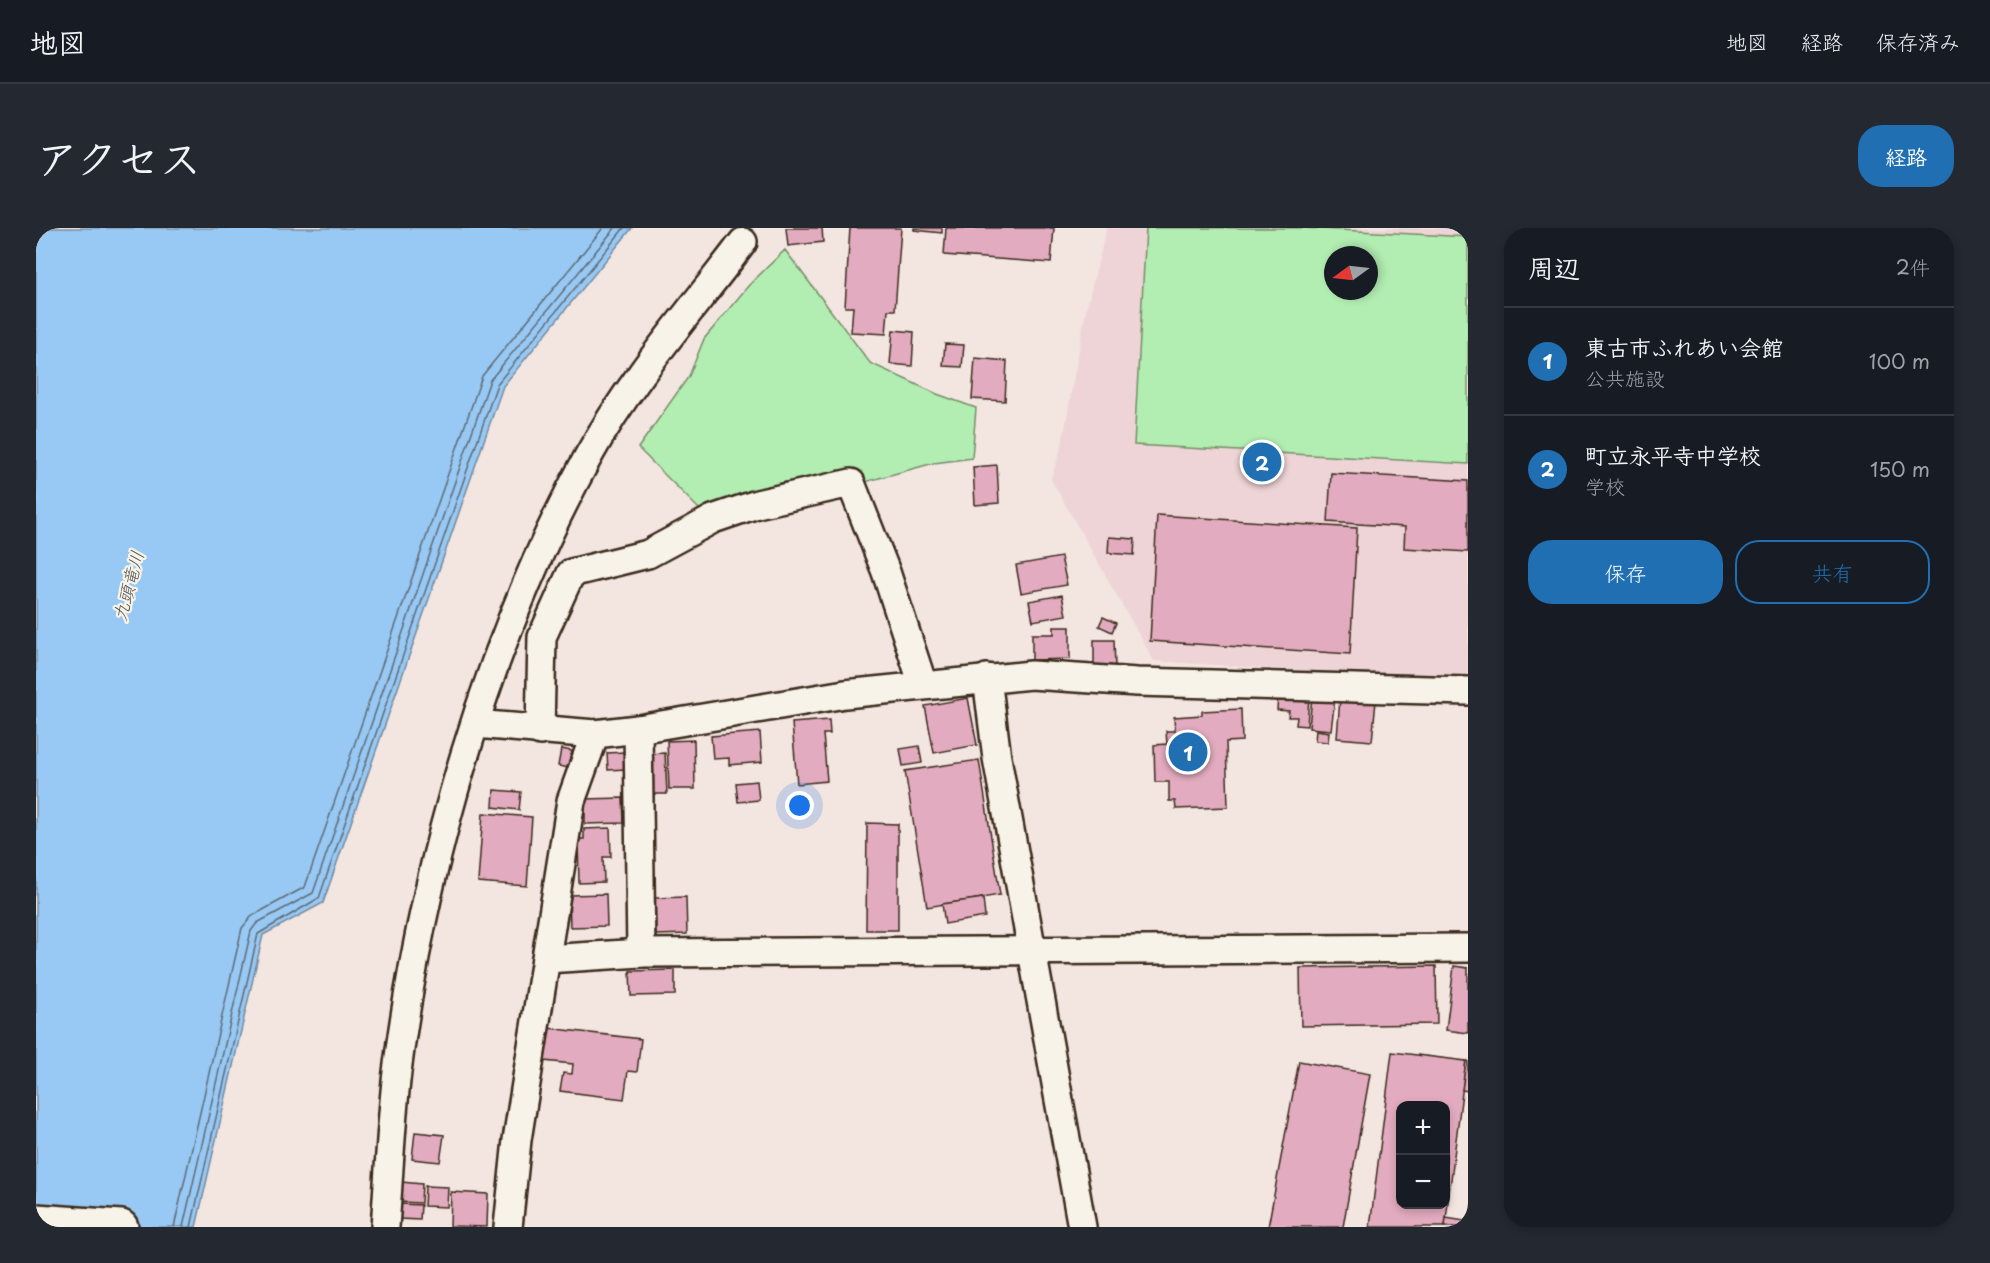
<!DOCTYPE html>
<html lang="ja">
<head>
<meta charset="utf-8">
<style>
	:root { --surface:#171b24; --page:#242831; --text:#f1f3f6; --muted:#9ea1a6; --line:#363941; --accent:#1f6fb2 }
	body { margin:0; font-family:"Playpen Sans","Klee One",sans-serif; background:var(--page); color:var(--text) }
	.controls { position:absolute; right:18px; bottom:18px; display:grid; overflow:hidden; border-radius:12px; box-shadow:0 3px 9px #0003 }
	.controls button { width:54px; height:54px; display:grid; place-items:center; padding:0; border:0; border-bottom:2px solid var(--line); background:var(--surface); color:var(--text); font:30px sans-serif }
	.compass { position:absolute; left:1288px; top:18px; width:54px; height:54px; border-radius:50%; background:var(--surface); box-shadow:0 3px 9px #0003; rotate:255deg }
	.you { position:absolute; left:764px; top:578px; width:21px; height:21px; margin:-15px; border:4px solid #fff; border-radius:50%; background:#1a73e8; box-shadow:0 0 0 9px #1a73e833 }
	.badge { display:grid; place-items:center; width:39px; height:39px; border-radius:50%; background:var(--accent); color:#fff; font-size:20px; font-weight:700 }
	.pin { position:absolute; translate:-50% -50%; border:3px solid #fff; box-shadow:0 2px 6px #0006 }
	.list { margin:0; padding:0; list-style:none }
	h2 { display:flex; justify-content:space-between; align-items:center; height:78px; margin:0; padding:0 24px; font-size:26px }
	h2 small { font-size:20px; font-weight:400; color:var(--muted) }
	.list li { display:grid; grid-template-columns:39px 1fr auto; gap:18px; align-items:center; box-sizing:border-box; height:108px; padding:0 24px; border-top:2px solid var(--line) }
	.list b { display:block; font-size:22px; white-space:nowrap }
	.list p { margin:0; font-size:20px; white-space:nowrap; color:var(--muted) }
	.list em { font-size:20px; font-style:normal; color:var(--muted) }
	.actions { display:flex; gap:12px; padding:18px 24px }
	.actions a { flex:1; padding:14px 0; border:2px solid var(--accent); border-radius:24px; text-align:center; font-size:21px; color:var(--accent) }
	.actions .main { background:var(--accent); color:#fff }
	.map { position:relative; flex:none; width:1432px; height:999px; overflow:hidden; border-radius:24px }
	header { display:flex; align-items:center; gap:36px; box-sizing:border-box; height:84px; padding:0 30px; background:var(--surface); border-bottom:2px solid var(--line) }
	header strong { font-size:28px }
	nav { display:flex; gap:33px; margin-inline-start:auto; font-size:21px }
	.intro { display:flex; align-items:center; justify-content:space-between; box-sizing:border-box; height:144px; padding:0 36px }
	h1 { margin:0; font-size:42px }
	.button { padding:15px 27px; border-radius:24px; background:var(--accent); color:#fff; font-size:21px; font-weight:700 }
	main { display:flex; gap:36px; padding:0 36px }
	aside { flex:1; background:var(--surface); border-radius:24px; box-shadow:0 3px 9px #0003 }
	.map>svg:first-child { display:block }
	.built { fill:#eed4d6; fill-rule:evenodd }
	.green { fill:#b2edb2; stroke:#768c68; stroke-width:1.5; fill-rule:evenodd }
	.water { fill:#97c9f4; stroke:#72899e; stroke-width:1.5 }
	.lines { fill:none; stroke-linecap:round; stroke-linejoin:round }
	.shore { stroke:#606a74; stroke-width:1.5 }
	.building { fill:#e3abbf; stroke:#3b2a1e; stroke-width:1.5; fill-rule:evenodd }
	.street-casing { stroke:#3b2a1e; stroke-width:32 }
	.highway-casing { stroke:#3b2a1e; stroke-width:38 }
	.street { stroke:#f7f3e8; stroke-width:27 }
	.highway { stroke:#f7f3e8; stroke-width:33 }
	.labels { text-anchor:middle; stroke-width:4.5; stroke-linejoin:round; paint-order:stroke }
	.water-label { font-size:18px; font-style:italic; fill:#525254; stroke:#f7f3e8 }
</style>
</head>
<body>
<header>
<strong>地図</strong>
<nav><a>地図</a><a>経路</a><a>保存済み</a></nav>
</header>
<div class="intro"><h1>アクセス</h1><a class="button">経路</a></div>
<main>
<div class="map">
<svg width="1432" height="999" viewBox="0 0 1432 999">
	<rect width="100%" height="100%" fill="#f3e5e0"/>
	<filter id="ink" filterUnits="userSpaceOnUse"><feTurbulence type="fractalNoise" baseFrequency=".0167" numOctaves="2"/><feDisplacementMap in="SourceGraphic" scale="12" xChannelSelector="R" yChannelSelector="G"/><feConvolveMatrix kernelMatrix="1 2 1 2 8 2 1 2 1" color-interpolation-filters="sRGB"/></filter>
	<g filter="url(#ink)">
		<path class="built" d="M1071,0H1432V453L1118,433L1015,251L1026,217L1050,82ZM1297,27H1333V63H1297Z"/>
		<g class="green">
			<path d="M1110,0H1266L1432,9V236L1098,217ZM1297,27H1333V63H1297Z"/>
			<polygon points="749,22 834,135 901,166 940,180 936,230 898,235 825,255 670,288 602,220 653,148 668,111 713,57"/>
		</g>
		<polygon class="water" points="0,0 596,0 467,158 287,675 227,707 160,999 0,999"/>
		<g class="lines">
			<g class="shore">
				<polyline points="138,999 206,700 216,688 269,659 446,148 567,0"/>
				<polyline points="147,999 215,703 221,695 277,665 454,152 579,0"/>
				<polyline points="155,999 222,706 283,670 461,156 588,0"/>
			</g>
		</g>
		<g class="building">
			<polygon points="750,0 786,0 787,14 752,18"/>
			<polygon points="814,0 865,0 859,82 852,82 850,106 815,104 817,79 809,79"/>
			<polygon points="878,0 906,0 906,5 878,2"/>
			<polygon points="910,0 1018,0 1015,35 908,27"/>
			<polygon points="857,102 878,104 876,138 854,136"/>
			<polygon points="909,116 928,117 926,139 907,138"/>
			<polygon points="939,130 971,133 969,173 936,171"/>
			<polygon points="961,237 963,275 939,277 937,239"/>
			<polygon points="1295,245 1432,253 1432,324 1368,320 1369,299 1292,294"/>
			<polygon points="1121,287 1321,300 1314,426 1114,413"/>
			<polygon points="1073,309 1099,311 1098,327 1072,325"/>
			<polygon points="1025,329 1031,357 985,365 980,337"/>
			<polygon points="1026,367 1030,387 997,393 993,373"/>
			<polygon points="1067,389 1080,395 1076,404 1063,398"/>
			<polygon points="1018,399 1034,399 1034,431 996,432 996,406 1018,406"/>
			<polygon points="1058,412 1078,412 1079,439 1058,439"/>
			<polygon points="1242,466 1273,468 1271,498 1260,497 1261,489 1252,489 1253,483 1241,482"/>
			<polygon points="1276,468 1299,470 1295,502 1273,500"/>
			<polygon points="932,470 941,517 898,525 889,478"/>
			<polygon points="1304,470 1340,473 1336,513 1301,510"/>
			<polygon points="1205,481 1206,513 1190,514 1192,579 1140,581 1139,573 1133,573 1133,554 1119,554 1118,517 1131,516 1130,503 1139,503 1138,489 1166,487 1166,483"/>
			<polygon points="793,492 794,506 787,506 791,553 761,556 756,495"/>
			<polygon points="1280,502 1293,504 1292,514 1279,513"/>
			<polygon points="724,504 726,534 693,537 693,530 677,531 675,508"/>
			<polygon points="658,512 659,561 633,561 631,513"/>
			<polygon points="883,518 886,535 867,538 864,521"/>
			<polygon points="525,521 536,523 533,540 522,538"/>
			<polygon points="589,524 590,541 572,542 571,525"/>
			<polygon points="629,525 631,566 613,566 612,526"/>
			<polygon points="943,532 964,667 891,679 869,543"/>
			<polygon points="721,553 723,572 702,574 700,555"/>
			<polygon points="458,562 485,564 483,582 457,579"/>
			<polygon points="587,570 588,595 549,596 549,571"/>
			<polygon points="447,585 496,589 491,658 442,654"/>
			<polygon points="831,595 862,596 862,702 830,702"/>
			<polygon points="574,600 575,629 567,629 568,654 543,655 542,611 548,611 548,601"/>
			<polygon points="570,666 571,698 534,699 533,667"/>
			<polygon points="650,669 651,706 620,707 619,670"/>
			<polygon points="947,670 949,689 909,696 906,676"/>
			<polygon points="1400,738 1401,796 1265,798 1264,740"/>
			<polygon points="1418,738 1432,740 1432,805 1410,802"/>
			<polygon points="639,742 639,767 595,768 594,743"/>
			<polygon points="512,800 605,811 601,844 592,843 588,871 524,863 527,845 536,846 537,836 508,833"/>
			<path d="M1356,824L1430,833L1409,999H1334ZM1364,878H1410V976H1364Z"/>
			<polygon points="1263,833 1334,846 1307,999 1232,999"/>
			<polygon points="1430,833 1432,833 1432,863 1426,862"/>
			<polygon points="379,904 408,907 404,934 376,931"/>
			<polygon points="365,954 386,956 385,975 364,974"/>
			<polygon points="389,958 412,959 411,979 388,978"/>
			<polygon points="415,964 452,966 451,999 414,998"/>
			<polygon points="364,976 385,977 384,992 364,991"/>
			<polygon points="1410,990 1429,993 1428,999 1409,999"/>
		</g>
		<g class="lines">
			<g class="street-casing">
				<g id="street">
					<polyline points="951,450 961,530 1046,999"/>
					<polyline points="439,496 559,506"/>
					<polyline points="602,501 605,725"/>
					<polyline points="504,503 506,409 535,345 612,326 677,291 721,276 815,255 850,344 887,457"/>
					<polyline points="510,731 605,725 1432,720"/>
					<path d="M349,999C353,947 355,895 361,844C387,637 452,410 553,227C595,151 655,83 707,14"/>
					<polyline points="472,999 481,912 535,573 559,506 602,501 809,466 995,447 1101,454 1432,463"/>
				</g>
			</g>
			<g class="highway-casing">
				<polyline id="highway" points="0,993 85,999"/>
			</g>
			<use href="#street" class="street"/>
			<use href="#highway" class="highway"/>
		</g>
	</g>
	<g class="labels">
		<g class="water-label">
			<text transform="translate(93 358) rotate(-75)" y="6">九頭竜川</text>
		</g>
	</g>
</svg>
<div class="controls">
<button>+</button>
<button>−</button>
</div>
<svg class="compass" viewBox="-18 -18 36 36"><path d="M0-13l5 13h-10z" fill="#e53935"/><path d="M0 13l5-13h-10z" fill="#9ea1a6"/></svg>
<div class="you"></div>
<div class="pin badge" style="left:1152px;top:524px">1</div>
<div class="pin badge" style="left:1226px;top:234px">2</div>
</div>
<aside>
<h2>周辺<small>2件</small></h2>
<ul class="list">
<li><span class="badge">1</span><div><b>東古市ふれあい会館</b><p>公共施設</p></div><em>100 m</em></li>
<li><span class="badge">2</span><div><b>町立永平寺中学校</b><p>学校</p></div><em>150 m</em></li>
</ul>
<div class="actions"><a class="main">保存</a><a>共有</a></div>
</aside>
</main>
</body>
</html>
